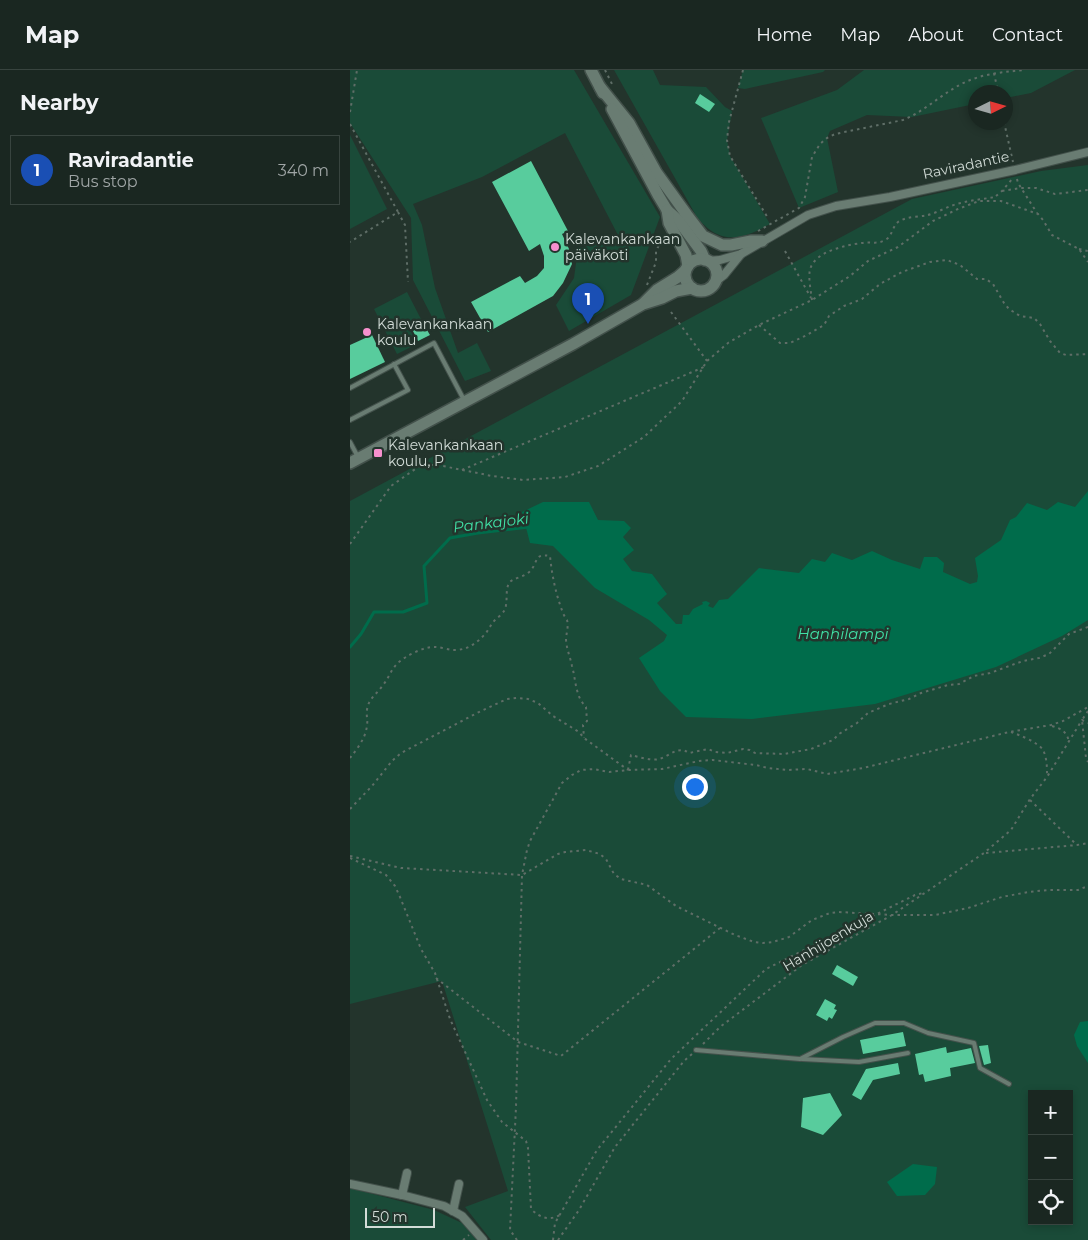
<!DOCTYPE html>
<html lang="en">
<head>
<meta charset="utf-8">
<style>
	:root { --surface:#1a2721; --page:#27332e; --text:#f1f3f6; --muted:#9fa5a5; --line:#38443f; --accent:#1a73e8 }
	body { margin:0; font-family:Montserrat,sans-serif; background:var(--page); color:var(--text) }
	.controls { position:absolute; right:15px; bottom:15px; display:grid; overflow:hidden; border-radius:0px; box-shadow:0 2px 8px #0003 }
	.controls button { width:45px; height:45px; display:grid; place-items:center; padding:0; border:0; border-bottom:1px solid var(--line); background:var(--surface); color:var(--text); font:25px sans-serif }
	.compass { position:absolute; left:618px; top:15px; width:45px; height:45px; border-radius:50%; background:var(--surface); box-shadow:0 2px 8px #0003; rotate:85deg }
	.scale { position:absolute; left:15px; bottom:12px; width:70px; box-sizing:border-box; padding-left:5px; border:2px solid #d2dcd7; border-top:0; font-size:14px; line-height:18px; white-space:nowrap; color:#d2dcd7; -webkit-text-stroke:4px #23342c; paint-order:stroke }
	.you { position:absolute; left:344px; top:716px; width:18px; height:18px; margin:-12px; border:4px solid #fff; border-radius:50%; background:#1a73e8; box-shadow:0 0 0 8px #1a73e833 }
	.badge { display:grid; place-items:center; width:32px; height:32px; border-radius:50%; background:var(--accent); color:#fff; font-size:16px; font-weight:700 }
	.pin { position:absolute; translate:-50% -41px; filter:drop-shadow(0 1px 2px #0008) }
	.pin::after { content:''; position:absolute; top:26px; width:18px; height:15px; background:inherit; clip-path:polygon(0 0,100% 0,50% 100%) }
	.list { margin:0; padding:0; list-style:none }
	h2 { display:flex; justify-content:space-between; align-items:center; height:65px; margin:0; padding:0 20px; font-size:21px }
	h2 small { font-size:16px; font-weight:400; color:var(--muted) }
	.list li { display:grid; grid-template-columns:32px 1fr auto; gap:15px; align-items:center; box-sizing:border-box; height:70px; margin:0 10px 10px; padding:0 10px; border:1px solid var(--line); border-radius:0px }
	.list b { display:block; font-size:19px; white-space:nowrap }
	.list p { margin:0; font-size:16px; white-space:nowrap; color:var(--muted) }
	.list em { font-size:16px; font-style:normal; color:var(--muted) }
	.icon { flex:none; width:28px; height:28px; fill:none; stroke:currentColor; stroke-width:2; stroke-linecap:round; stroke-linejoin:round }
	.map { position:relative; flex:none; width:738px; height:1170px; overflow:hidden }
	header { display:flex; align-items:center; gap:30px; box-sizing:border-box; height:70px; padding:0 25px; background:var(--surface); border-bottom:1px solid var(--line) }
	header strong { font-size:24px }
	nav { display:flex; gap:28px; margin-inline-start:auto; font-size:18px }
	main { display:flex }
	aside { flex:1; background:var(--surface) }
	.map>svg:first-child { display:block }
	.green { fill:#1a4b38; fill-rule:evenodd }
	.water { fill:#006c4b }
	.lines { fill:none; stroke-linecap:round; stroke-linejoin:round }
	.stream { stroke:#006c4b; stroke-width:3 }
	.building { fill:#58cc9d }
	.lane-casing { stroke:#43514b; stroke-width:6 }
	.street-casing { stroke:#43514b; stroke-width:10 }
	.secondary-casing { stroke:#43514b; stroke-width:14 }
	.path { stroke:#5f6e67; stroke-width:2; stroke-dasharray:2.5 4; stroke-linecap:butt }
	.lane { stroke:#697c72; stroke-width:4 }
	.street { stroke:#697c72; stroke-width:8 }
	.secondary { stroke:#697c72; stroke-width:11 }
	.poi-dot { fill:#f790ce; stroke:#23342c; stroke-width:2 }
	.labels { text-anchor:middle; stroke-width:5; stroke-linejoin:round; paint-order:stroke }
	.street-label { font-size:14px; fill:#d2dcd7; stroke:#23342c }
	.poi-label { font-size:14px; fill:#d2dcd7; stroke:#23342c; text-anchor:start }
	.water-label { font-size:15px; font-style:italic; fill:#40e1a6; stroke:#23342c }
</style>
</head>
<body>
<header>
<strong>Map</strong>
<nav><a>Home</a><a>Map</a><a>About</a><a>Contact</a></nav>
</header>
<main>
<aside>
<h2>Nearby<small></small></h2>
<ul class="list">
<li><span class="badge" style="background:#1a4fb4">1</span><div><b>Raviradantie</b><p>Bus stop</p></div><em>340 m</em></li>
</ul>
</aside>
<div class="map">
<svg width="738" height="1170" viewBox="0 0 738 1170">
	<rect width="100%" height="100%" fill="#23342c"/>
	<g class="green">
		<polygon points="0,0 224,0 310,147 281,225 219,261 206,235 224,208 228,178 270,169 215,63 132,107 63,134 72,155 85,218 108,283 127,273 141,301 115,311 63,210 61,148 0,53"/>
		<path d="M264,0H303L310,15L356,17L375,37L382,41L377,70L380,86L420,154C405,162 385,173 367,164C360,161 354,155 348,149Z"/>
		<polygon points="393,0 475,0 473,2 395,19 388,18"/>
		<polygon points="514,0 725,0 681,23 656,28 656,22 626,22 625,34 562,47 517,45 480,61 477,68 488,122 449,138 411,48 487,20"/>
		<polygon points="0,65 37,139 0,159"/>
		<path d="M738,95V1170H141L115,1137L158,1121L92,911L0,934V431L562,129L691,101ZM682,1024H719V1151H682Z"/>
		<polygon points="57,222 72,251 59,258 67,274 47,284 24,239"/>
		<polygon points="0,1118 84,1140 112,1153 127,1170 0,1170"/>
	</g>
	<g class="water">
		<polygon points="738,421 738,550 712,566 646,597 525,634 402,649 336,647 310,621 289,588 314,571 317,565 299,550 245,518 203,476 180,473 172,442 193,432 239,432 248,450 274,451 281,458 273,467 284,480 273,489 282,501 302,504 317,524 307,533 326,554 332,554 333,545 339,545 343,539 353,534 352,532 356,531 360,533 358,536 363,538 369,530 378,529 409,498 449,503 462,489 475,492 482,483 502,490 522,481 542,490 570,499 574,487 587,487 594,493 593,502 620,514 627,512 628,506 625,488 651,470 660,450 666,447 677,433 697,440 708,432 725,437"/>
		<polygon points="738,951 738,993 727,976 724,965 730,952"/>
		<polygon points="563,1094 587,1097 585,1114 575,1125 547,1126 537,1112"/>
	</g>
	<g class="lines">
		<polyline class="stream" points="0,577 11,564 24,542 53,542 77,533 74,496 100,468 128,463 179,457"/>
	</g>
	<g class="building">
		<polygon points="350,24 365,34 359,42 345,33"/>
		<polygon points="181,91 218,161 212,164 219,179 222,194 213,213 203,226 138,262 121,232 170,206 175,213 187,206 194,198 194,186 190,174 179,181 142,112"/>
		<polygon points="74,255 80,265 68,271 63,261"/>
		<polygon points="22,265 35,292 0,309 0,275"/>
		<polygon points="487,895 508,907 503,916 482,904"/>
		<polygon points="475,929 486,935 484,939 487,940 482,949 479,947 477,951 466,945"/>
		<polygon points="553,962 556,976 513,984 510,970"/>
		<polygon points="638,975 641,993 634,995 629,976"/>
		<polygon points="596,977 597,983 621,978 625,993 600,998 601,1006 575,1012 573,1004 569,1005 565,984"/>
		<polygon points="548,993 550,1004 523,1010 511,1030 502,1025 516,999"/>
		<polygon points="480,1023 492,1045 473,1065 451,1057 453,1028"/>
	</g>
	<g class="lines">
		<g class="lane-casing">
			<g id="lane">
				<polyline points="0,318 84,273 114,330"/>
				<polyline points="0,350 58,320 44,294"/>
				<polyline points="0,372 8,387"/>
				<polyline points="346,980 450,989 493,967 525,953 554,953 578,963 624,973 630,998 659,1014"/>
				<polyline points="452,989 509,992 558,983"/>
			</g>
		</g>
		<g class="street-casing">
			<g id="street">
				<polyline points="358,191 370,190 391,184 458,145 486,136 540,127 665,100 738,82"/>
				<polyline points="366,211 374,205 391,184"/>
				<polyline points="0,1114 52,1125 94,1136 112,1146 133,1170"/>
				<polyline points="52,1125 57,1103"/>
				<polyline points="103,1141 109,1114"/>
			</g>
		</g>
		<g class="secondary-casing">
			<g id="secondary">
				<polyline points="241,0 253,23"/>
				<polyline points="250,17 279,53 306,102 337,145 353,166 372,175 381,175 401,171 412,171"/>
				<polyline points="262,39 308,125 317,140 328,150 351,181 355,190"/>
				<polyline points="317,140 319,153 336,185 338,196"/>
				<circle cx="351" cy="205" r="16"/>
				<polyline points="294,233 307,220 328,207 336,200"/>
				<polyline points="0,393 223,274 293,234 312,228 326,221 342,218"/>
			</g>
		</g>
		<g class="path">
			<polyline points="255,0 263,16"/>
			<polyline points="393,0 379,52 377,70 380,86 418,148"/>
			<polyline points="644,3 648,22"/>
			<polyline points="0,42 7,0"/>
			<polyline points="654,52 663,92"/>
			<polyline points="0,54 48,142 0,172"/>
			<polyline points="667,109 668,113 687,143"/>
			<polyline points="652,121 671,118 686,118 705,124 738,120"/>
			<polyline points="646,126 652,121 663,108"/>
			<polyline points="48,142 55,155 58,212"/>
			<path d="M408,161L449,138L455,127L462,87L470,74L477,68L485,64L553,50C578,40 597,18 623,9C639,3 656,2 673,0"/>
			<polyline points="729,179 738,181"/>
			<polyline points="435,181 461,228"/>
			<polyline points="297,215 306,192 306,181 310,173 315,167"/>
			<path d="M462,230C461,222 458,207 460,200C464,181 497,175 512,173C520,171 527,175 535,170C542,167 542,157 548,152C557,146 569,147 578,145C589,142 600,135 611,133C622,130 634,129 645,127"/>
			<polyline points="321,242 357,291"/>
			<polyline points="409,255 430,273 440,273 457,265 474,255 479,246 494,236 512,229 530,214 552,202 580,192 597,190 610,195 627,209 636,209 643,214 654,233 659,239 670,246 684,248 690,254 700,271 710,283 716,285 738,284"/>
			<polyline points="112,400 354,297"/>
			<polyline points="0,474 41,416 71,395 88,395 142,406 173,410 215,407 248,396 294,367 332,331 357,291 378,273 409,255 462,230 500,206 518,191 548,177 583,151 608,139 629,131 651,131 688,144 693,150 702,165 729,179 738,192"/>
			<polyline points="738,641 732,650 736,688 738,692"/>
			<path d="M702,656C712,659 717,662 719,672"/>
			<path d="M661,662C669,665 688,672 693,680C697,688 697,697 697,705"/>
			<path d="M0,688C7,679 16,668 17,655C18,650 16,645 17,640C18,629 27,624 33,615C39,608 41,599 48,593C55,586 75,576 85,577C91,577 98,580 104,580C118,580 127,573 136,563C139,559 141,554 145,550C148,547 153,544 155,539C158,531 155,521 159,513C162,508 176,507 181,500C188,492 184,483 200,486C202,506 206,525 213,543C214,546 216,548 217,550C219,557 216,563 216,570C217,581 220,586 222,596C226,610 225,626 236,637L237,651L233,655L234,668"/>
			<path d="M278,700L281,685C289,687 301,691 309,689C320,686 328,675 339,683L358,679L365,682L377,683L393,679L400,680L405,683L434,684L461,679L483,670L489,664L507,653L518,643L539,634L559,629L571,623L598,615L609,614L624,606L640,603L673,591L689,588L699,584L719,564L738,557"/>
			<polyline points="680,730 727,775"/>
			<polyline points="0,739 22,716 42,691 51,683 127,643 157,629 167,628 178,629 188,633 203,646 229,662 234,668 278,700"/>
			<polyline points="636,783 727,775 738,773"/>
			<polyline points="0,786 51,798 172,805 208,784 215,782 236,780 250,784 256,789 264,804 271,809 297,815 326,836 385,865 404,872 413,873 423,872 439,867 462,850 480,843 489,842 542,845 585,845 618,838 652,827 678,822 699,820 728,820 738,816"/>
			<path d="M0,788L36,805L45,816L50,827L71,879L85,903L100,949L137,1030L152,1052L176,1071L178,1078L181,1139C190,1148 199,1151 210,1145"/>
			<polyline points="86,908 168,972 211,986 370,858"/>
			<polyline points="353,974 370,957 452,895 542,845 634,783 661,760 680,729 697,707 732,650 738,653"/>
			<polyline points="113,1170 119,1165"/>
			<polyline points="167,1170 160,1160 166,1037 172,805 177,780 180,771 212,713 222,705 231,700 244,699 259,702 278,700 312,699 349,691 363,690 406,695 418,698 437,700 457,699 477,704 513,698 659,662 701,655 713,651 738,637"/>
			<polyline points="203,1170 205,1153 247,1080 321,989 416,899 565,825 573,823"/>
			<polyline points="208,1170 229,1140 265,1077 334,991 342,984"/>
		</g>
		<use href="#lane" class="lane"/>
		<use href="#street" class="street"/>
		<use href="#secondary" class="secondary"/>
	</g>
	<g class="poi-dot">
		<circle cx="205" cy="177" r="5"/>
		<circle cx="17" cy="262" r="5"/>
		<rect x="23" y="378" width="10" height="10" rx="2.5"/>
	</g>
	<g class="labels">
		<g class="street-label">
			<text transform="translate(616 95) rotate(-12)" y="5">Raviradantie</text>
			<text transform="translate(478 871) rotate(-31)" y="5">Hanhijoenkuja</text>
		</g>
		<g class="poi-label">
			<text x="215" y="174">Kalevankankaan<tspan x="215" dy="16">päiväkoti</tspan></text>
			<text x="27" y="259">Kalevankankaan<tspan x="27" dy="16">koulu</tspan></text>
			<text x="38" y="380">Kalevankankaan<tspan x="38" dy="16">koulu, P</tspan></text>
		</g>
		<g class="water-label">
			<text transform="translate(141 453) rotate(-7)" y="5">Pankajoki</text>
			<text x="493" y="569">Hanhilampi</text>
		</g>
	</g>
</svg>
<div class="controls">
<button>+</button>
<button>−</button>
<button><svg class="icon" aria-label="locate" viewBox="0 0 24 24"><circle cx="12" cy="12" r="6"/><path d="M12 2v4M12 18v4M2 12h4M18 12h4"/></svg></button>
</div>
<svg class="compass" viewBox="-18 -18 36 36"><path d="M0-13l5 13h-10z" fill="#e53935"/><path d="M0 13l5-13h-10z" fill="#9fa5a5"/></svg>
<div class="scale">50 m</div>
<div class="you"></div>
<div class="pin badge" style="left:238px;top:254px;background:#1a4fb4">1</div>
</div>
</main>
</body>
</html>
